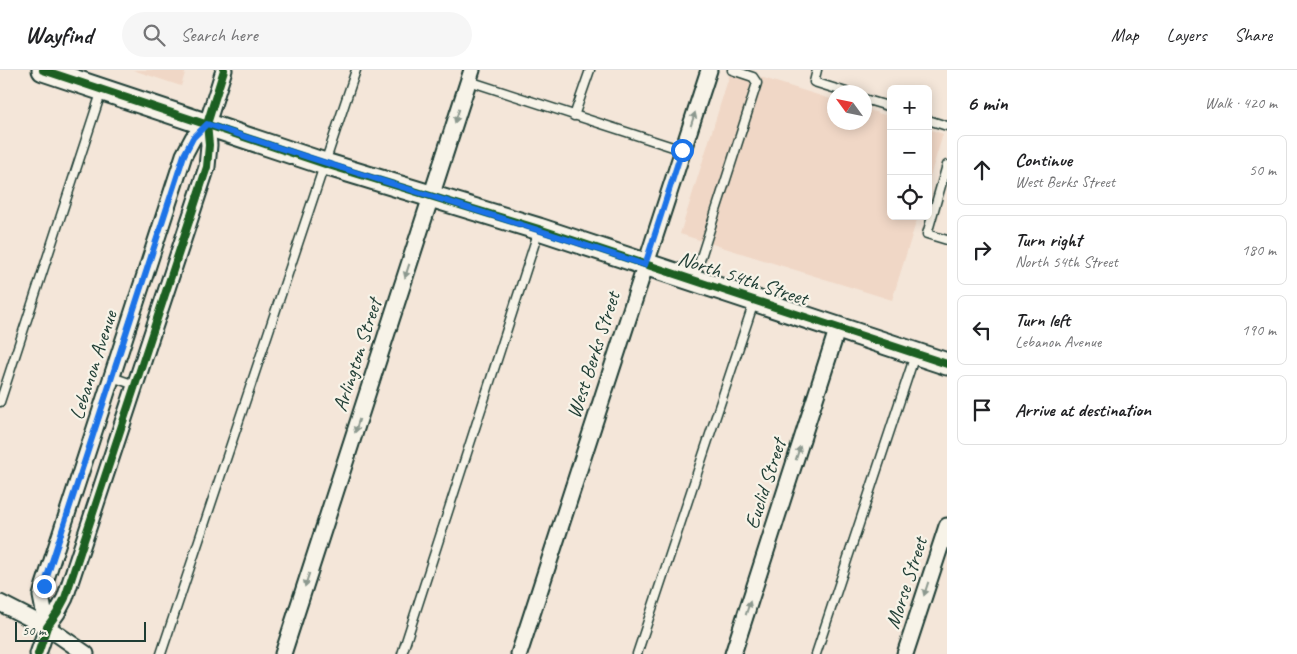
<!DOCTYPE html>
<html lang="en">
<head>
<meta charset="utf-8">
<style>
	:root { --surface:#fff; --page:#f6f6f6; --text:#202124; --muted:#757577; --line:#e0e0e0 }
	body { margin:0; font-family:Caveat,sans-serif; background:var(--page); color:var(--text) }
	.controls { position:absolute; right:15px; top:15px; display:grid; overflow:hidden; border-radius:8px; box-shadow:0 2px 12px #0003 }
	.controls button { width:45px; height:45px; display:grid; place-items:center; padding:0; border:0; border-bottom:1px solid var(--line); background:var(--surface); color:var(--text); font:25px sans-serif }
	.compass { position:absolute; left:827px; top:15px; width:45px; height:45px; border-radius:50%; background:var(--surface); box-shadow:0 2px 12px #0003; rotate:303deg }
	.scale { position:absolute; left:15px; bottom:12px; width:131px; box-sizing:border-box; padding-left:5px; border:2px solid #1f3d34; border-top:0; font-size:14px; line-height:18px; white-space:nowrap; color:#1f3d34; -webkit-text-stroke:4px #f7f3e8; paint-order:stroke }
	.stop { position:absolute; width:15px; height:15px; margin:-11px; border:4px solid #1a73e8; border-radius:50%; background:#fff }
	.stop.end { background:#1a73e8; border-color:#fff; box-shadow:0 1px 5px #0008 }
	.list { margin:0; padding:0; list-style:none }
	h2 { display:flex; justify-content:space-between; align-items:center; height:65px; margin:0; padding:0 20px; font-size:21px }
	h2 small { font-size:16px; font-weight:400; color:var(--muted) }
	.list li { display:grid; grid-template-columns:32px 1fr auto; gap:15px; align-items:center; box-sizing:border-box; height:70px; margin:0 10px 10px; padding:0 10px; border:1px solid var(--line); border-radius:8px }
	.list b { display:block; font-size:19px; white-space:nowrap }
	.list p { margin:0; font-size:16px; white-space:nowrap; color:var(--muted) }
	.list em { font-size:16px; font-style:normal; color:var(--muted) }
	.icon { flex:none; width:28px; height:28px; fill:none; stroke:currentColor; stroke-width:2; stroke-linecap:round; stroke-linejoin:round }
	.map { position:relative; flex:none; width:947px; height:584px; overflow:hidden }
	header { display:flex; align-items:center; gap:30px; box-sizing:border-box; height:70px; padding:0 25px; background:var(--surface); border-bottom:1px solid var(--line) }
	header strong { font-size:24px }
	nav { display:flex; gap:28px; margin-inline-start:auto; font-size:18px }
	.search { width:350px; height:45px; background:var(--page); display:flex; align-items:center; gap:12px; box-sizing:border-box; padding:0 18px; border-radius:28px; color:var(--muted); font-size:19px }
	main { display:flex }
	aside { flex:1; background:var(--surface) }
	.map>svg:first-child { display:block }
	.built { fill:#f0d7c6 }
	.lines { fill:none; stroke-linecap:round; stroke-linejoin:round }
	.lane-casing { stroke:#1f3d34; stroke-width:11 }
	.street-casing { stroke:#1f3d34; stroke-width:19 }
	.secondary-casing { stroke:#1f3d34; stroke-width:25 }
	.lane { stroke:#f7f3e8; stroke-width:8 }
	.street { stroke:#f7f3e8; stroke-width:15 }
	.secondary { stroke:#f7f3e8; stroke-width:21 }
	.cycleway-casing { stroke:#f7f3e8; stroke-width:11 }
	.cycleway { stroke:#1b5e20; stroke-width:8 }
	.oneway { fill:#8b988e }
	.route { stroke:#1a73e8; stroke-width:6 }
	.labels { text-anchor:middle; stroke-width:4.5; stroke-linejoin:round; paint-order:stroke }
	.street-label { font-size:21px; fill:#1f3d34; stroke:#f7f3e8 }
</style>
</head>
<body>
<header>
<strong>Wayfind</strong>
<div class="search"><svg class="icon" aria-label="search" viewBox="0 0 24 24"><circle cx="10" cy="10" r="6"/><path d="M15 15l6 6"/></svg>Search here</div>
<nav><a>Map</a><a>Layers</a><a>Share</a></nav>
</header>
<main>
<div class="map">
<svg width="947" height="584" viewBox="0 0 947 584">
	<rect width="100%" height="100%" fill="#f4e6d9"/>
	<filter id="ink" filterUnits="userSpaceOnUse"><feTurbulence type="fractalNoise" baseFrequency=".02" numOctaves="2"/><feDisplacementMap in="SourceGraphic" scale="10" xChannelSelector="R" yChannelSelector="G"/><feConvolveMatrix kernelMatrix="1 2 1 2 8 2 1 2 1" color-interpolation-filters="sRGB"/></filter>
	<g filter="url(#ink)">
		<g class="built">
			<polygon points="133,0 186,0 181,16"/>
			<polygon points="731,0 738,0 834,30 834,52 864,52 865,39 891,47 891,146 918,146 892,230 680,164"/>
			<polygon points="928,59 943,64 928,113"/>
		</g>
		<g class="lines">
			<g class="lane-casing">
				<g id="lane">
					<polyline points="817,0 814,12 846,22"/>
					<polyline points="469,11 682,80"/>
					<polyline points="864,29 891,37"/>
					<polyline points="574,46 590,0"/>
					<polyline points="928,50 947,56"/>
					<polyline points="947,95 927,164 947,170"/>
					<polyline points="694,209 757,13 753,7 732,0"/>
					<polyline points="112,307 135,315"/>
					<polyline points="0,332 102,20"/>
					<polyline points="161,584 356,0"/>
					<polyline points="402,584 539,160"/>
					<polyline points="637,584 754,232"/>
					<polyline points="816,584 915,285"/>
				</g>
			</g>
			<g class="street-casing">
				<g id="street">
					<polyline points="0,533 47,557 86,584"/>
					<polyline points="47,557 41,526 44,515 184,85 193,68 207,54"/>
					<polyline points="38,584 47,557 57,543 65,528 207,97 209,75 207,54 224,0"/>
					<polyline points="283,584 472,0"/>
					<polyline points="519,584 709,0"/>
					<polyline points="733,584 838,257"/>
					<polyline points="905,584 947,456"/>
				</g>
			</g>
			<g class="secondary-casing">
				<polyline id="secondary" points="43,0 325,94 539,159 947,294"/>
			</g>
			<use href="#lane" class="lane"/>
			<use href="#street" class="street"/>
			<use href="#secondary" class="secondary"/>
			<g class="cycleway-casing">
				<g id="cycleway">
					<polyline points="43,0 325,94 539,159 947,294"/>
					<polyline points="38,584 47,557 57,543 65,528 207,97 209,75 207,54 224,0"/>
				</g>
			</g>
			<use href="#cycleway" class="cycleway"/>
		</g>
		<defs><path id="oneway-solid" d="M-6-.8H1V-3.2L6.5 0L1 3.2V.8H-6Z" transform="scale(1.25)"/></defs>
		<g class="oneway">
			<use href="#oneway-solid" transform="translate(457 46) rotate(108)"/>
			<use href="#oneway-solid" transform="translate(693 49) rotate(-72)"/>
			<use href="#oneway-solid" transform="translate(407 201) rotate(108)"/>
			<use href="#oneway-solid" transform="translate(357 356) rotate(108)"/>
			<use href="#oneway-solid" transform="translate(798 383) rotate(-72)"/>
			<use href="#oneway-solid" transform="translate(307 510) rotate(108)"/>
			<use href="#oneway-solid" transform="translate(926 519) rotate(108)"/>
			<use href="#oneway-solid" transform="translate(748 538) rotate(-72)"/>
		</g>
	</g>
	<g class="lines" filter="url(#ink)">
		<path class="route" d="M44,516L184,85L193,68L207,54C352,103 499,146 645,195L682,80"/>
	</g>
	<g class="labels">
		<g class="street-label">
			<text transform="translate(743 208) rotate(18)" y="7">North 54th Street</text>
			<text transform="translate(357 285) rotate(-72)" y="7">Arlington Street</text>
			<text transform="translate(593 285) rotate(-72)" y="7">West Berks Street</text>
			<text transform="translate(93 295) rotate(-72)" y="7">Lebanon Avenue</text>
			<text transform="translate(765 414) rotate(-72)" y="7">Euclid Street</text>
			<text transform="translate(906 513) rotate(-72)" y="7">Morse Street</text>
		</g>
	</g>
</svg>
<div class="controls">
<button>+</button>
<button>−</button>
<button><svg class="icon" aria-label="locate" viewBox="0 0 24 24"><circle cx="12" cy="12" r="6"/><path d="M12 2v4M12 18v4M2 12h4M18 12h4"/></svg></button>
</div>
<svg class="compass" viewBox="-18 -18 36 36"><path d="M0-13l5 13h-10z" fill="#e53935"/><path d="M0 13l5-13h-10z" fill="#757577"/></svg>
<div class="scale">50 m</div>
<div class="stop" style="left:682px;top:80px"></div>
<div class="stop end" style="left:44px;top:516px"></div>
</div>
<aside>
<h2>6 min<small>Walk · 420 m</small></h2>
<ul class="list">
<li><svg class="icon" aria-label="ahead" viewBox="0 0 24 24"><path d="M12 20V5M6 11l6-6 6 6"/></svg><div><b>Continue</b><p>West Berks Street</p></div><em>50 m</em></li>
<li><svg class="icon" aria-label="right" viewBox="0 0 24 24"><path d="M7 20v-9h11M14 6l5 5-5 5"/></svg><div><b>Turn right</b><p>North 54th Street</p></div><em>180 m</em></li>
<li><svg class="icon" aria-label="left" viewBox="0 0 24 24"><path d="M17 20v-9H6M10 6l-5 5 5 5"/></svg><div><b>Turn left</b><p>Lebanon Avenue</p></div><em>190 m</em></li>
<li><svg class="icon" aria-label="arrive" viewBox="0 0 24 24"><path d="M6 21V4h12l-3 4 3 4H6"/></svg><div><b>Arrive at destination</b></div></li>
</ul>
</aside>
</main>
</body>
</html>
